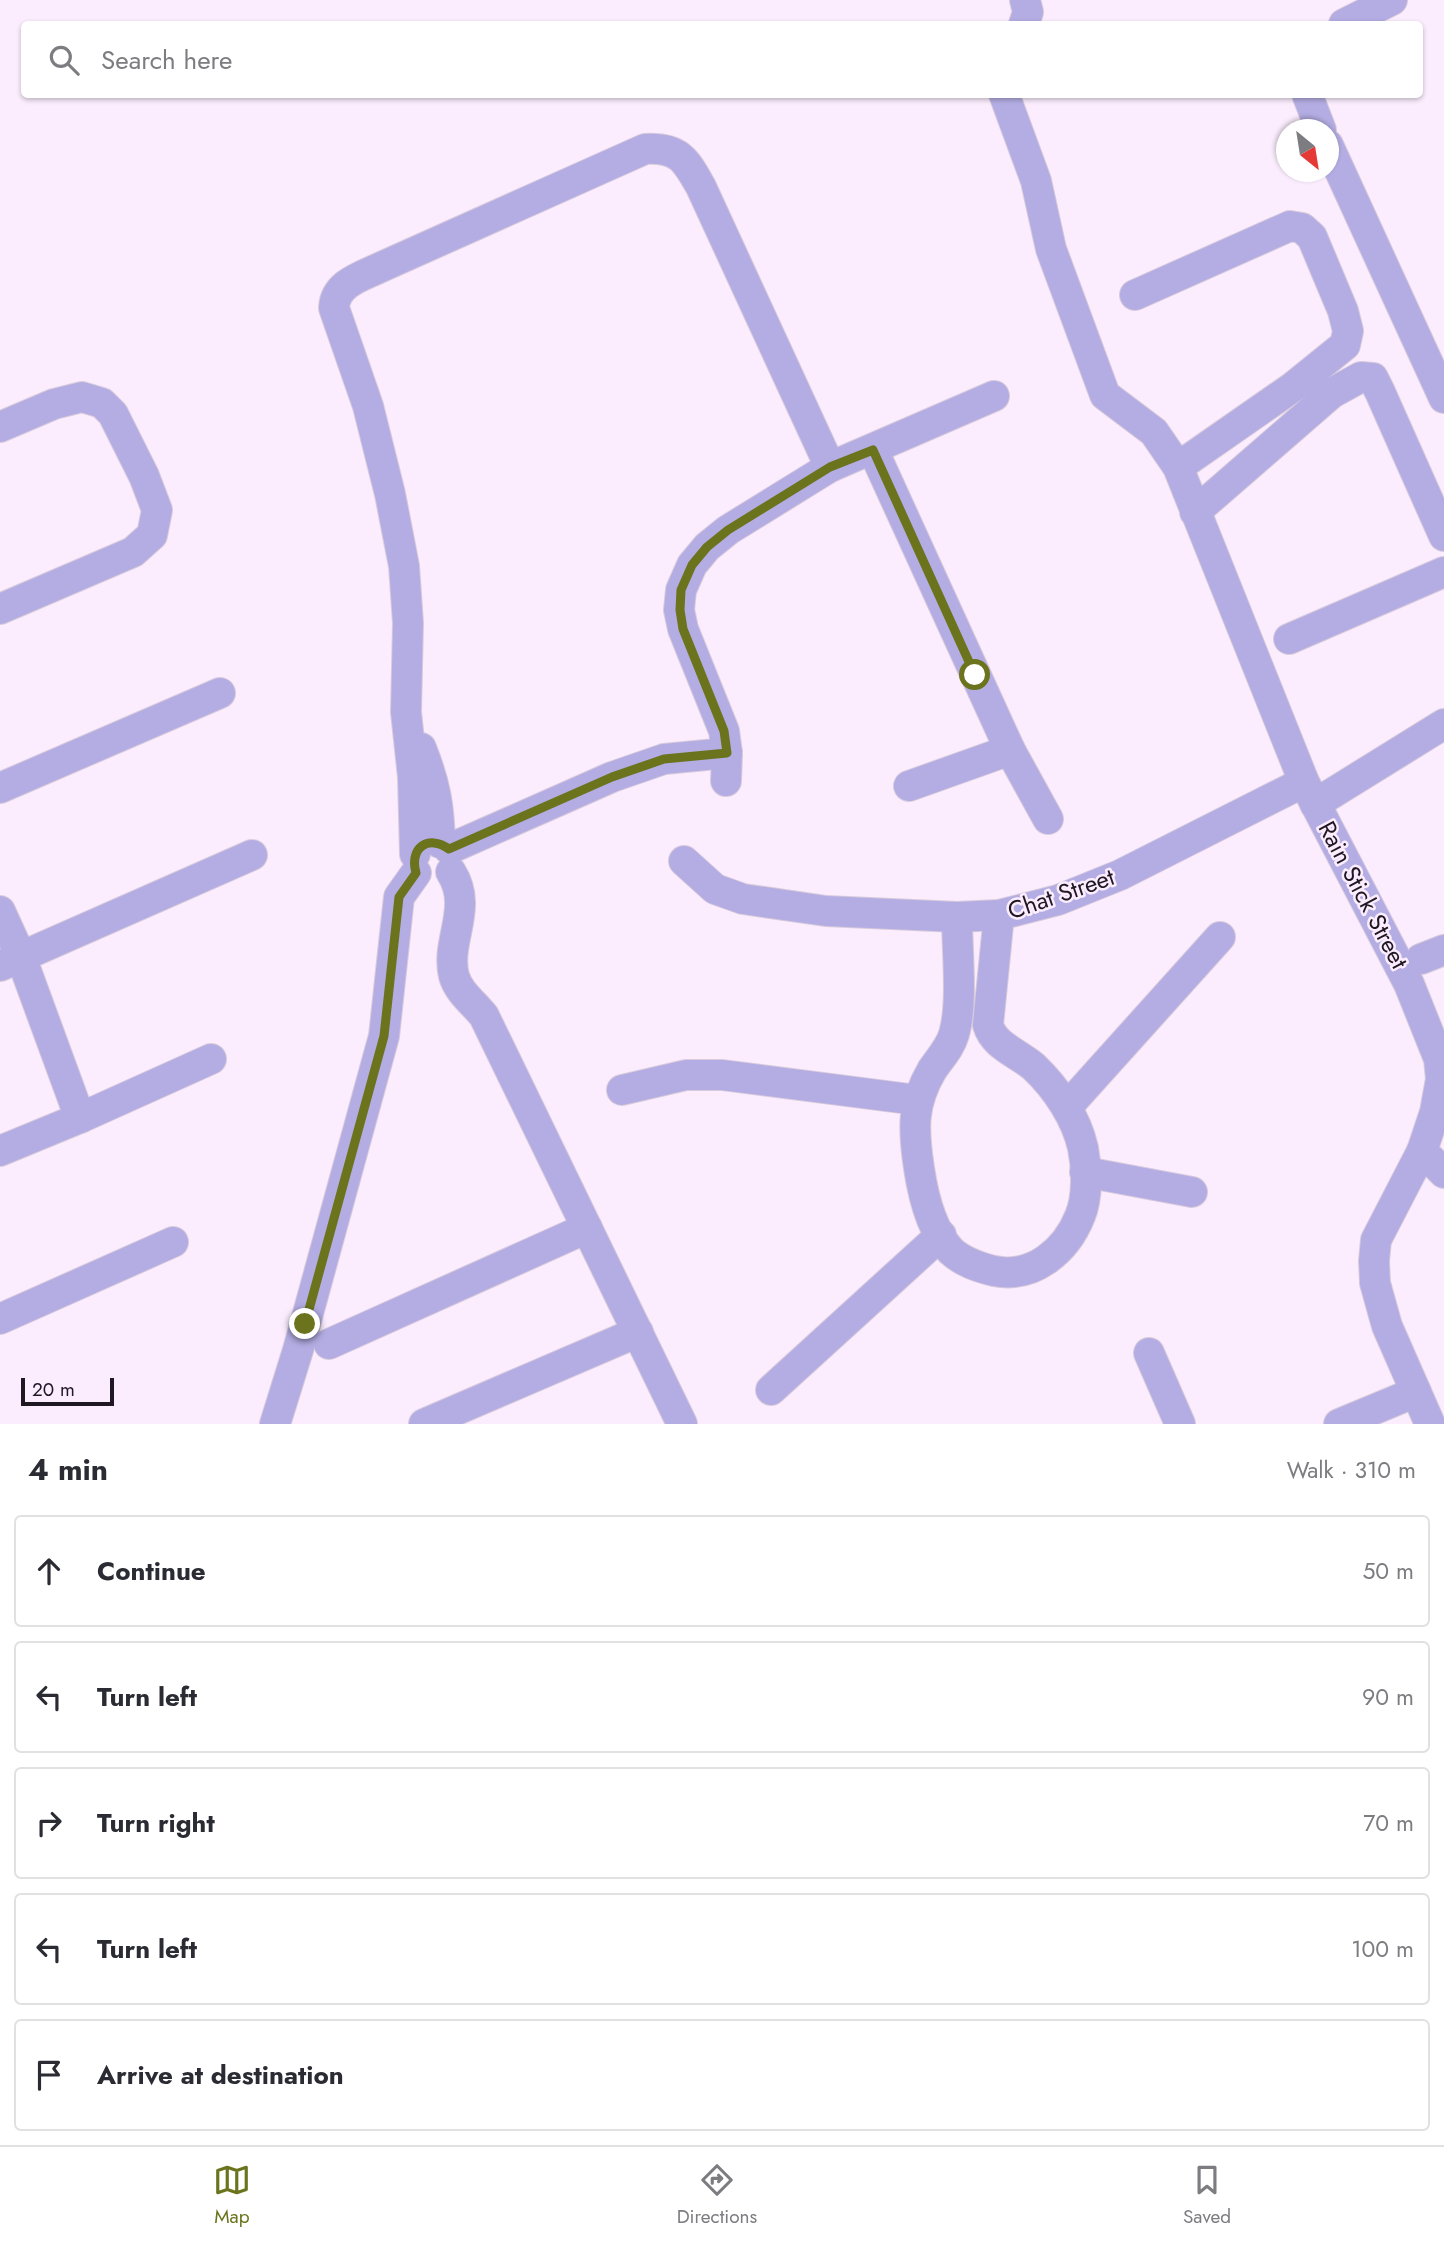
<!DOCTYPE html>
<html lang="en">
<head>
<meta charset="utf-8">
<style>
	:root { --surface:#fff; --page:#f2f2f3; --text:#2b2b33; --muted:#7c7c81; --line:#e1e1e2; --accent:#6b741d }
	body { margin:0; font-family:Jost,sans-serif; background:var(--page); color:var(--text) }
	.compass { position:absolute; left:1276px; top:119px; width:63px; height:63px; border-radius:50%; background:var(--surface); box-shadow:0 2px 5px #0004; rotate:150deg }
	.scale { position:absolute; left:21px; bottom:18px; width:93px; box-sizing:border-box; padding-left:7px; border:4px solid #1f1721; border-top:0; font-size:19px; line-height:24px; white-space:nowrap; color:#1f1721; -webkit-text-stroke:5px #fbedfe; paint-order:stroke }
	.stop { position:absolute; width:21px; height:21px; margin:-16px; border:5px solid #6b741d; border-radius:50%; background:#fff }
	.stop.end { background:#6b741d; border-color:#fff; box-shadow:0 2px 7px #0008 }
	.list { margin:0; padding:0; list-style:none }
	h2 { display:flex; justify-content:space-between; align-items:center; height:91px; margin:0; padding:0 28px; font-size:30px }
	h2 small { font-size:23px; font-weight:400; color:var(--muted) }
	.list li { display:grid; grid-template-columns:46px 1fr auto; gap:21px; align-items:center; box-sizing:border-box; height:112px; margin:0 14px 14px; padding:0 14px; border:2px solid var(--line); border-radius:7px }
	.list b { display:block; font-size:26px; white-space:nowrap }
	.list em { font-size:23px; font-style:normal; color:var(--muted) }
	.icon { flex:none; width:38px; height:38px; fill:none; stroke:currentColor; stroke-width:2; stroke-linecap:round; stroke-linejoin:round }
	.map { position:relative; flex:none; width:1444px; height:1424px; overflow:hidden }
	.search { position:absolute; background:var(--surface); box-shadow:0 2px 5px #0004; left:21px; right:21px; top:21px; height:77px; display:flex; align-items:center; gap:18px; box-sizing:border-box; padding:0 24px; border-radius:7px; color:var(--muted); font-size:26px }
	.sheet { height:721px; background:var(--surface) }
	nav { display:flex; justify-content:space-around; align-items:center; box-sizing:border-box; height:98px; border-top:2px solid var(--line); background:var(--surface); font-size:19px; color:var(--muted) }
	nav a { display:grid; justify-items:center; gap:4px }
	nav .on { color:var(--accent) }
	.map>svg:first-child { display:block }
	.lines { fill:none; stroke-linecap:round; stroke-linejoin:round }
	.street-casing { stroke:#d8cbdb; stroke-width:32 }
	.street { stroke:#b3ade3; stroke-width:30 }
	.route { stroke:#6b741d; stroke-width:9 }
	.labels { text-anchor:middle; stroke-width:5; stroke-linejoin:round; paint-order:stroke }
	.street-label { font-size:24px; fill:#1f1721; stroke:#fbedfe }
</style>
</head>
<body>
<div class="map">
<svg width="1444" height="1424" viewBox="0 0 1444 1424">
	<rect width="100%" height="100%" fill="#fbedfe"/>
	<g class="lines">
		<g class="street-casing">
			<g id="street">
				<polyline points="1024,24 1028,12 1025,0"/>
				<polyline points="1344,24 1392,0"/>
				<polyline points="1004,94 1036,181 1051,249 1105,395 1154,432 1178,467 1304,782 1409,984 1439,1059 1441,1079 1435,1112 1422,1151 1376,1240 1374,1261 1375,1283 1387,1326 1430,1424"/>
				<polyline points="1307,94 1321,130"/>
				<polyline points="1328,145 1444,398"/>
				<polyline points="1135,295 1290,226 1302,228 1312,237 1343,311 1348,331 1345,345 1293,387 1178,467"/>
				<polyline points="0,427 54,404 82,397 102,403 113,414 144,476 157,510 152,535 133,552 0,609"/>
				<polyline points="873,450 1010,750 1048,819"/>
				<polyline points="1195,512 1332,393 1361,377 1373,378 1380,392 1444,536"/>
				<polyline points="1289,639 1444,572"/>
				<path d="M421,748C435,783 439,805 440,843"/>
				<polyline points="726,781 727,753 724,731 683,629 679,610 681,590 692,565 707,547 728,530 830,467 994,396"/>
				<polyline points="909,786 1010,750"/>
				<polyline points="0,788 220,693"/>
				<polyline points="1315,804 1444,724"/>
				<polyline points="449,849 612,777 664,759 727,753"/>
				<path d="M415,854L413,777L406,712L408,623L404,566L390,494L368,406L334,308C335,284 360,277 379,268L645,149C679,147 686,160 701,187L830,467"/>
				<polyline points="684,861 715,889 743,899 826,911 957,917 999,915 1058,900 1120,875 1304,782"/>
				<path d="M451,872C474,908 445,941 454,976C459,993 474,1003 484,1016L682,1424"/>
				<polyline points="0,911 21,957 80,1118"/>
				<path d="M957,917C957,951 963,1003 954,1034C950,1048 940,1058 932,1070C912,1104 913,1129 919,1168C923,1195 931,1230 951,1251C963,1262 978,1267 994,1271C1033,1279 1066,1251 1080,1216C1088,1197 1087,1168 1083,1148C1076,1117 1056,1088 1034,1067C1018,1053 994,1046 988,1025L999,915"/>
				<polyline points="1421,959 1444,950"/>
				<polyline points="0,966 252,855"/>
				<polyline points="622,1090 686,1075 722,1075 917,1100"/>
				<polyline points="1067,1107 1220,937"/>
				<polyline points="0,1151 80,1118 211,1059"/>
				<polyline points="1422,1151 1444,1173"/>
				<polyline points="1085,1172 1192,1192"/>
				<polyline points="0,1319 173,1242"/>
				<polyline points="329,1344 587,1228"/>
				<polyline points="1149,1353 1180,1424"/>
				<polyline points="771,1390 941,1235"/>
				<polyline points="275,1424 298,1350 384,1036 399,897 416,873"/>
				<polyline points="424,1424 638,1332"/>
				<polyline points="1339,1424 1416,1392"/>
			</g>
		</g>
		<use href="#street" class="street"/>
	</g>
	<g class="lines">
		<path class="route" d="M305,1324L384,1036L399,897L416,873C409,848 428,834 449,849L612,777L664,759L727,753L724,731L683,629L680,610L681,590L692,565L707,547L728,530L830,467L873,450L975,675"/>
	</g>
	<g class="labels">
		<g class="street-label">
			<text transform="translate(1061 894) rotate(-19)" y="8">Chat Street</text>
			<text transform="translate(1363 895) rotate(62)" y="8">Rain Stick Street</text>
		</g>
	</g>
</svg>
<svg class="compass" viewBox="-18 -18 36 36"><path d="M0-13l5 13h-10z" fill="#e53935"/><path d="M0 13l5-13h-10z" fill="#7c7c81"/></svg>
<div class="scale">20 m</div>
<div class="stop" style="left:975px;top:675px"></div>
<div class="stop end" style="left:305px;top:1324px"></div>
<div class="search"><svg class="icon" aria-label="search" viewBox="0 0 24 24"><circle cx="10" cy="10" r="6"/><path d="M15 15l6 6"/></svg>Search here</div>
</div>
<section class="sheet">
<h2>4 min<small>Walk · 310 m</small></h2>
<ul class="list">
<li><svg class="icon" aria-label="ahead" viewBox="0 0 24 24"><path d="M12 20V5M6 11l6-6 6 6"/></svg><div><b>Continue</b></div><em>50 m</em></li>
<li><svg class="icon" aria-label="left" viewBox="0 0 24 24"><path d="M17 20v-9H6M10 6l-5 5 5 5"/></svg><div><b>Turn left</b></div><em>90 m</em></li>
<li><svg class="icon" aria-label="right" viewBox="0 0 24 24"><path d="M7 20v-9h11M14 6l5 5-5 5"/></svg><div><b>Turn right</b></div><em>70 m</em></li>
<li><svg class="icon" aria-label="left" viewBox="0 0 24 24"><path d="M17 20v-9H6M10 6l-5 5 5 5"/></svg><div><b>Turn left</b></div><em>100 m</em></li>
<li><svg class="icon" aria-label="arrive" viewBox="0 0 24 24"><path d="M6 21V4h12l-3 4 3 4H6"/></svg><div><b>Arrive at destination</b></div></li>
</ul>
</section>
<nav>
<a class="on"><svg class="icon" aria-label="map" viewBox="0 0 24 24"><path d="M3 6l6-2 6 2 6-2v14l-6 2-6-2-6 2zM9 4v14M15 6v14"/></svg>Map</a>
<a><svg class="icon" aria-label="directions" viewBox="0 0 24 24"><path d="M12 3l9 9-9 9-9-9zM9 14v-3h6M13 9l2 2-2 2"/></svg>Directions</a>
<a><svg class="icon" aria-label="saved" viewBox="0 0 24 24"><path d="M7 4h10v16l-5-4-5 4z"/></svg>Saved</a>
</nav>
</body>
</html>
